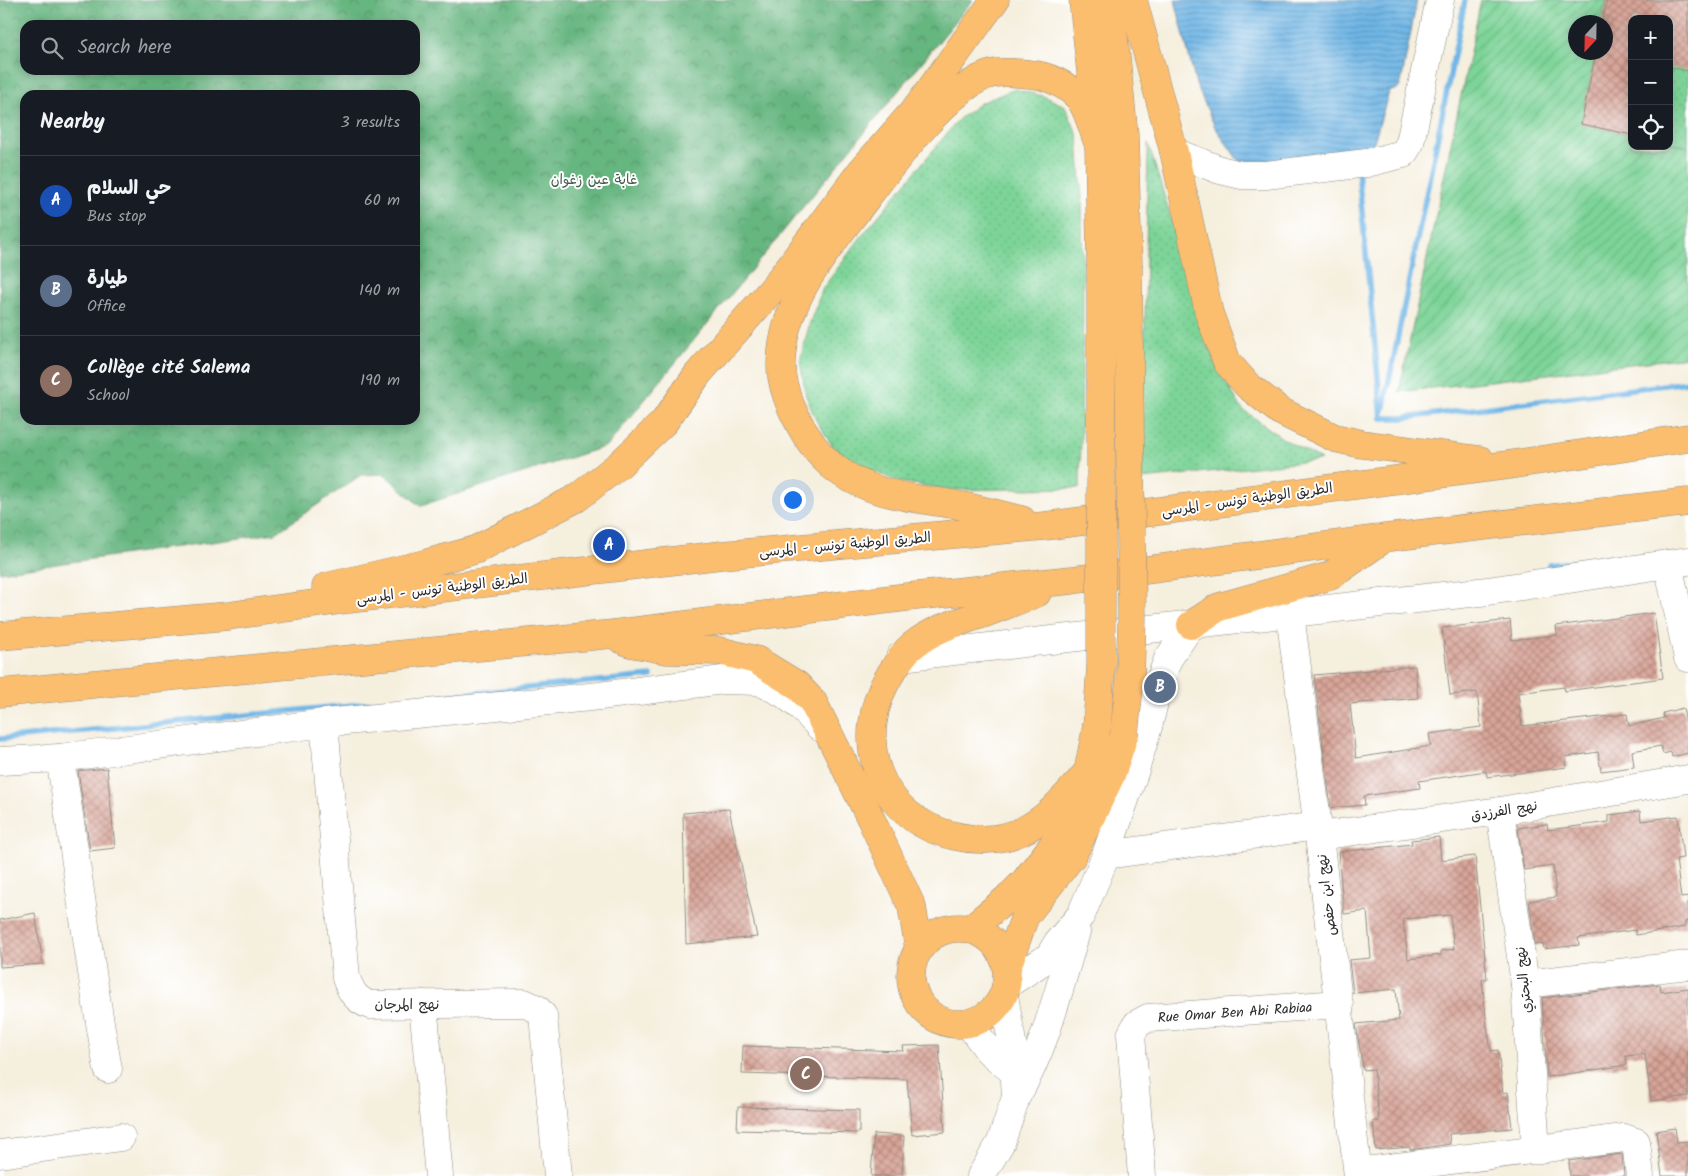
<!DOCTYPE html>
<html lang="en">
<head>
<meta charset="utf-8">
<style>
	:root { --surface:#171b24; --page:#242831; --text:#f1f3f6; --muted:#9ea1a6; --line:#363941; --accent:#d1495b }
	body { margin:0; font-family:Kalam,"Playpen Sans Arabic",sans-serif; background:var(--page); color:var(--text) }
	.controls { position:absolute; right:15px; top:15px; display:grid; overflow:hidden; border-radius:10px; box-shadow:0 2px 12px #0003 }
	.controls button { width:45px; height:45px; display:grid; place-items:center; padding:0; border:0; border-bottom:1px solid var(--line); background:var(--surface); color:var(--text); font:25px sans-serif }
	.compass { position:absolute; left:1568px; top:15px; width:45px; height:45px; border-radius:50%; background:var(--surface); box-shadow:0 2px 12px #0003; rotate:202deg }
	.you { position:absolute; left:792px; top:499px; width:18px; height:18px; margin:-12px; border:4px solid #fff; border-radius:50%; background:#1a73e8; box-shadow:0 0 0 8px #1a73e833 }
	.badge { display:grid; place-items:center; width:32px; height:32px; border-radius:50%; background:var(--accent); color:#fff; font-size:16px; font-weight:700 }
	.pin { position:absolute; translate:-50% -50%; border:2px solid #fff; box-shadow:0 1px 5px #0006 }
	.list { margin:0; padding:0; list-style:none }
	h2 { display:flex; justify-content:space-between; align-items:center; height:65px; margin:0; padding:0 20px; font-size:21px }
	h2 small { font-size:16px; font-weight:400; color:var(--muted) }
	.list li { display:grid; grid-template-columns:32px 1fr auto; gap:15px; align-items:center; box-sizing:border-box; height:90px; padding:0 20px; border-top:1px solid var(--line) }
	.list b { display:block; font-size:19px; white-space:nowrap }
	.list p { margin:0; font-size:16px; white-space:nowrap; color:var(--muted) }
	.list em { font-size:16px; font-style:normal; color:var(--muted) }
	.icon { flex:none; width:28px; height:28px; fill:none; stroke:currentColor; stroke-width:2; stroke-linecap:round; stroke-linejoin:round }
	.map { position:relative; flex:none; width:1688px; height:1176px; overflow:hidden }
	.search { position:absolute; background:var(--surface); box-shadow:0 2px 12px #0003; left:20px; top:20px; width:400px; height:55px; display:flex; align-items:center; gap:12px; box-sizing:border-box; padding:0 18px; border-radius:15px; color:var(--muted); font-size:19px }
	.panel { position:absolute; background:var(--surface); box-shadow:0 2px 12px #0003; left:20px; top:90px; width:400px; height:335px; border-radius:15px }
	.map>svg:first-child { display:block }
	.grass { fill:url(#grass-dots); stroke:#548062 }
	.forest { fill:url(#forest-crowns); stroke:#487056; fill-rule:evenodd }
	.garden { fill:url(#garden-furrows); stroke:#548062 }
	.water { fill:url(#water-rules); stroke:#4d7088 }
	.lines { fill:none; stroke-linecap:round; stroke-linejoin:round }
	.stream { stroke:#6fb6e6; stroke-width:5.5 }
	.building { fill:url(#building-cross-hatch); fill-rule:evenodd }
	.minor-casing { stroke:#908d84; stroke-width:29 }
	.highway-casing { stroke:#908d84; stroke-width:29 }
	.minor { stroke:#fff; stroke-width:28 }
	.highway { stroke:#fbbd6e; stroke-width:28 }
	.highway-bridge-casing { stroke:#908d84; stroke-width:29; stroke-linecap:butt }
	.highway-bridge { stroke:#fbbd6e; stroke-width:28 }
	.labels { text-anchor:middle; stroke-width:4; stroke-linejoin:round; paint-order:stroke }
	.park-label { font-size:14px; fill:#445e4c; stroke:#fff }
	.street-label { font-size:14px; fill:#2b2b2b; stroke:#fff }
</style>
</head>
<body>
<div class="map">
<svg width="1688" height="1176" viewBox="0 0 1688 1176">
	<defs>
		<pattern id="grass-dots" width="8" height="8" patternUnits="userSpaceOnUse" patternTransform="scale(1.25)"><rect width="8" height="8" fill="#7dd498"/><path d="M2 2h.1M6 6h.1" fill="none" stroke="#6cb683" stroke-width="1.8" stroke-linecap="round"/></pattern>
		<pattern id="forest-crowns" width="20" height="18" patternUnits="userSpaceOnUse" patternTransform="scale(1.25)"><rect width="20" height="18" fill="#66b680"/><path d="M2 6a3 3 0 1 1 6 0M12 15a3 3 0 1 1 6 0" fill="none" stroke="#549469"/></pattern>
		<pattern id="garden-furrows" width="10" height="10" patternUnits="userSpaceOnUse" patternTransform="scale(1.25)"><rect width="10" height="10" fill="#7dd498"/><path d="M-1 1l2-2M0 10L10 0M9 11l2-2" fill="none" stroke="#6cb683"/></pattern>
		<pattern id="water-rules" width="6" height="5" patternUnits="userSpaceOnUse" patternTransform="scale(1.25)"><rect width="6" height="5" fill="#6fb6e6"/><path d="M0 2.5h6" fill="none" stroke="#5b94bb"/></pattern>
		<pattern id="building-cross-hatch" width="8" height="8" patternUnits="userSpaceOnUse" patternTransform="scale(1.25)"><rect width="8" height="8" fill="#d9a599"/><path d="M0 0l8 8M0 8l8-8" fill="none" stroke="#b0877d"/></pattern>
	</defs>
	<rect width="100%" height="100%" fill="#fff"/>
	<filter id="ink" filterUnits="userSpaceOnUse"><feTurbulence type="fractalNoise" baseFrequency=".02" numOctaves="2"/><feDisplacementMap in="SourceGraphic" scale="10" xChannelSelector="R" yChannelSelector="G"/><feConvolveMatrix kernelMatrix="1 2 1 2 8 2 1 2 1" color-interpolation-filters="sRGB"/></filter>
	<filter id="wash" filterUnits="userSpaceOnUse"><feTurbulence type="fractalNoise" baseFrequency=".0096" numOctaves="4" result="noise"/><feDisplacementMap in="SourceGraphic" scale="20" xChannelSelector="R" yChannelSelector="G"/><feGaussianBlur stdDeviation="1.12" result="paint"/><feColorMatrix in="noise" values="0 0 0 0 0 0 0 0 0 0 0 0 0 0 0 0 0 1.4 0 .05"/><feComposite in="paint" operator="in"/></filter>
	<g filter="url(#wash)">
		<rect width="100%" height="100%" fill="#f5efde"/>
		<g class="grass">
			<polygon points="1607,0 1688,0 1688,147 1669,143 1669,19 1632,19 1632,135 1581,124 1596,53 1606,52 1606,22 1602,22"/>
			<polygon points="1015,89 1043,96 1065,106 1078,136 1082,199 1083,307 1080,488 953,490 899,482 866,468 833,447 816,420 806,396 800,361 810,322 823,288 861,237 959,119 980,103"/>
			<polygon points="1148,143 1216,365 1242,409 1282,438 1321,460 1142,479"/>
		</g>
		<path class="forest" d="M0,0H973L607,446L420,506L384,474L361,475L276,533L0,572ZM25,25H415V70H25ZM25,95H415V420H25Z"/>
		<polygon class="garden" points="1481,0 1607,0 1602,22 1576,22 1576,52 1596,53 1581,124 1632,135 1632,146 1669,146 1669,143 1688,147 1688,357 1399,392"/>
		<polygon class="water" points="1175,0 1417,0 1401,83 1399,88 1389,92 1372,148 1336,151 1255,167 1240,163 1215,127 1196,84"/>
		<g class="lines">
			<g class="stream">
				<polyline points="1358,171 1382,418"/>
				<polyline points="1383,411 1465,0"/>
				<polyline points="1382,418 1404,418 1688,382"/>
				<polyline points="1549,565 1610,557"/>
				<polyline points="0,739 651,676"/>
			</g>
		</g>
		<g id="blocks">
			<g class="building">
				<polygon points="1607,0 1688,0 1688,71 1669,67 1669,19 1632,19 1632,135 1581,124 1596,52 1606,52 1606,22 1602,22"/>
				<polygon points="1654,613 1663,678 1565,691 1564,687 1518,693 1522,726 1627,714 1629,726 1664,718 1663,713 1683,708 1688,733 1688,753 1672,757 1671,752 1663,754 1661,746 1632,751 1634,767 1601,771 1598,752 1566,757 1567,767 1487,777 1486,771 1419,781 1420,788 1364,796 1365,805 1331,808 1314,675 1415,666 1418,698 1350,704 1356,758 1431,746 1429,734 1481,727 1477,692 1450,695 1442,628 1510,620 1512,640 1557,635 1556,626"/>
				<polygon points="107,768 115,848 90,851 78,771"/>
				<polygon points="729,809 757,937 686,944 683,813"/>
				<polygon points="1640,811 1641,821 1678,816 1683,858 1676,859 1681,898 1688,897 1688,921 1685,922 1685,927 1636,935 1635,930 1578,938 1579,945 1544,949 1543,944 1535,945 1529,901 1556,897 1553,866 1524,870 1518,828 1547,824 1548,830 1609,822 1609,815"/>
				<path d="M1439,837L1441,860L1475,856L1487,979H1482L1487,1026L1491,1051L1498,1050L1503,1093L1508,1092L1512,1128L1449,1134L1450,1144L1410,1150V1147L1376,1150L1373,1121H1379L1374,1069L1363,1070L1356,1024L1399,1020L1396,989L1353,993L1349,960L1371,958L1367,911L1344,914L1338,852L1412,844L1411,840ZM1450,915L1454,949L1441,951V955L1408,959L1403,919Z"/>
				<polygon points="35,913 43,964 0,967 0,920"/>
				<polygon points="1660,984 1661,992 1688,988 1688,1096 1651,1101 1645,1054 1626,1056 1627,1065 1547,1077 1542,998"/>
				<polygon points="939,1045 945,1132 912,1135 907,1079 742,1074 743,1046 904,1051 903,1046"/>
				<polygon points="738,1107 859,1110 859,1133 737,1130"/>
				<polygon points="1675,1128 1677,1142 1688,1141 1688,1176 1662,1176 1656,1131"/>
				<polygon points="874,1134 904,1136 902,1176 871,1176"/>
				<polygon points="1622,1154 1624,1176 1570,1176 1569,1161"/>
			</g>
		</g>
	</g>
	<g filter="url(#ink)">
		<use href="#blocks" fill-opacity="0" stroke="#908d84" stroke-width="1"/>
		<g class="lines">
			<g class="minor-casing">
				<g id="minor">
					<polyline points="1174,152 1220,170 1241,175 1266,175 1367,163 1403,154 1410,143 1440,0"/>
					<polyline points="1668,564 1688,658"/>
					<polyline points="1290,614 1319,836 1358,1176"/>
					<polyline points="900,657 1488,591 1688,561"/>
					<path d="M324,723L346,978C351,992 356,1000 370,1005L524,1003L537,1009L543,1016L558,1176"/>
					<path d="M60,758C77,861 89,966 108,1069"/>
					<polyline points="0,761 60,758 324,723 600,696 723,680 759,681 783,693 801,707 820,727"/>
					<polyline points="1500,811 1525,984 1536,1150"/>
					<polyline points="1319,836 1500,811 1688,779"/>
					<polyline points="1106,855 1317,826"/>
					<polyline points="1525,984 1688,965"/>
					<polyline points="1006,985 1049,957 1058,942 1081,915 1106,855 1135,770 1148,727 1158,686 1168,659 1191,625"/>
					<polyline points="423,1004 439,1176"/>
					<polyline points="968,1023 989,1051 1015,1073"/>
					<path d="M1016,1097C1046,1047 1059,988 1076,932"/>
					<polyline points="0,1154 121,1137"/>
					<polyline points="1358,1172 1624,1138 1636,1142 1640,1176"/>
					<polyline points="981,1176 1001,1142 1016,1097 1013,1048 1004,996"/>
					<polyline points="1142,1176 1131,1035 1137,1024 1148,1018 1339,1004"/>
				</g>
			</g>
			<g class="highway-casing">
				<g id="highway">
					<polyline points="1083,0 1099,145 1101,265"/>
					<polyline points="1110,0 1124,135 1128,264"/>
					<polyline points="1133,0 1174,152 1209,313 1227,362 1247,385 1280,411 1335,438 1362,444 1480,460"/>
					<path d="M1022,520C1001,515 979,509 957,505C914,498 866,495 831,465C807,445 780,395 781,363C783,296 830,247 868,196C893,163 952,84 991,74C1003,71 1017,73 1029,74C1047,75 1068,85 1080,99C1089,111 1093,132 1099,145"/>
					<polyline points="326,587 424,564 475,550 577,498 620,464 664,422 698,374 775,286 862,170 919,105 995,0"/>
					<path d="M1037,593C1018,600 999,608 980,615C955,623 933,629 912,646C902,654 898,663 891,673C850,738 877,819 955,836C976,841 1001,841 1022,831C1048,819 1067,795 1086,774"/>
					<polyline points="1191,625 1219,607 1330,576 1379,542"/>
					<polyline points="0,636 228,616 349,599 722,555 1045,526 1508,465 1688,438"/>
					<polyline points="621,639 630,643 667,650 720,651 756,660 797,685 813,702 871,819 912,907 919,949"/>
					<polyline points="0,693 613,634 907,597 1072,580 1384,538 1688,502"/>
					<circle cx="959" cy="976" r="48"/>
					<polyline points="970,929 1009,897 1025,881 1050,849 1073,815 1084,792 1097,726"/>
					<polyline points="1007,967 1025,916 1072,856 1111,775 1124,735"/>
				</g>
			</g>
			<use href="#minor" class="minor"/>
			<use href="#highway" class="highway"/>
			<g class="highway-bridge-casing">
				<g id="highway-bridge">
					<polyline points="1097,726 1101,665 1101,265"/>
					<polyline points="1124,735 1130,679 1132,620 1128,264"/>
				</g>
			</g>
			<use href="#highway-bridge" class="highway-bridge"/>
		</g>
	</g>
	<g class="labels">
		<g class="park-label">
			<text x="594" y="184">غابة عين زغوان</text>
		</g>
		<g class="street-label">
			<text transform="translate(1247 499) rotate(-8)" y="5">الطريق الوطنية تونس - المرسى</text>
			<text transform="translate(845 544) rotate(-5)" y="5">الطريق الوطنية تونس - المرسى</text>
			<text transform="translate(442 588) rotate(-7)" y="5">الطريق الوطنية تونس - المرسى</text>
			<text transform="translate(1504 810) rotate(-9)" y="5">نهج الفرزدق</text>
			<text transform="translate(1326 895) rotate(-97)" y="5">نهج ابن حفص</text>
			<text transform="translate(1523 980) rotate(-96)" y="5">نهج البحتري</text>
			<text x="407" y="1009">نهج المرجان</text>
			<text transform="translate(1235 1012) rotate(-4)" y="5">Rue Omar Ben Abi Rabiaa</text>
		</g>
	</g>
</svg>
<div class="controls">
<button>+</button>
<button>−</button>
<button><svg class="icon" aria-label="locate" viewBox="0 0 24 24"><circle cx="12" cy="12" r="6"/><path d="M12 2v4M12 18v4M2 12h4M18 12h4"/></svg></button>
</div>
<svg class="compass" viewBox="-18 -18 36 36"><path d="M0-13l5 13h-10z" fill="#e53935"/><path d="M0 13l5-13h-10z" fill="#9ea1a6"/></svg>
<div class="you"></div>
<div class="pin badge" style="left:609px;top:545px;background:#1a4fb4">A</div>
<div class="pin badge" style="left:1160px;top:687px;background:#5c6f8a">B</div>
<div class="pin badge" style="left:806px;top:1074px;background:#8d6e63">C</div>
<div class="search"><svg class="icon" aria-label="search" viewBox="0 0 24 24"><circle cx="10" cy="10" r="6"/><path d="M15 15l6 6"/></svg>Search here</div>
<section class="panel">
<h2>Nearby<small>3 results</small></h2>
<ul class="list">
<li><span class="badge" style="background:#1a4fb4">A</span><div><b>حي السلام</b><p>Bus stop</p></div><em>60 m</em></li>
<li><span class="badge" style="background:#5c6f8a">B</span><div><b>طيارة</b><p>Office</p></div><em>140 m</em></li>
<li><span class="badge" style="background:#8d6e63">C</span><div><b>Collège cité Salema</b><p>School</p></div><em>190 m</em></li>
</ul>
</section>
</div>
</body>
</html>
